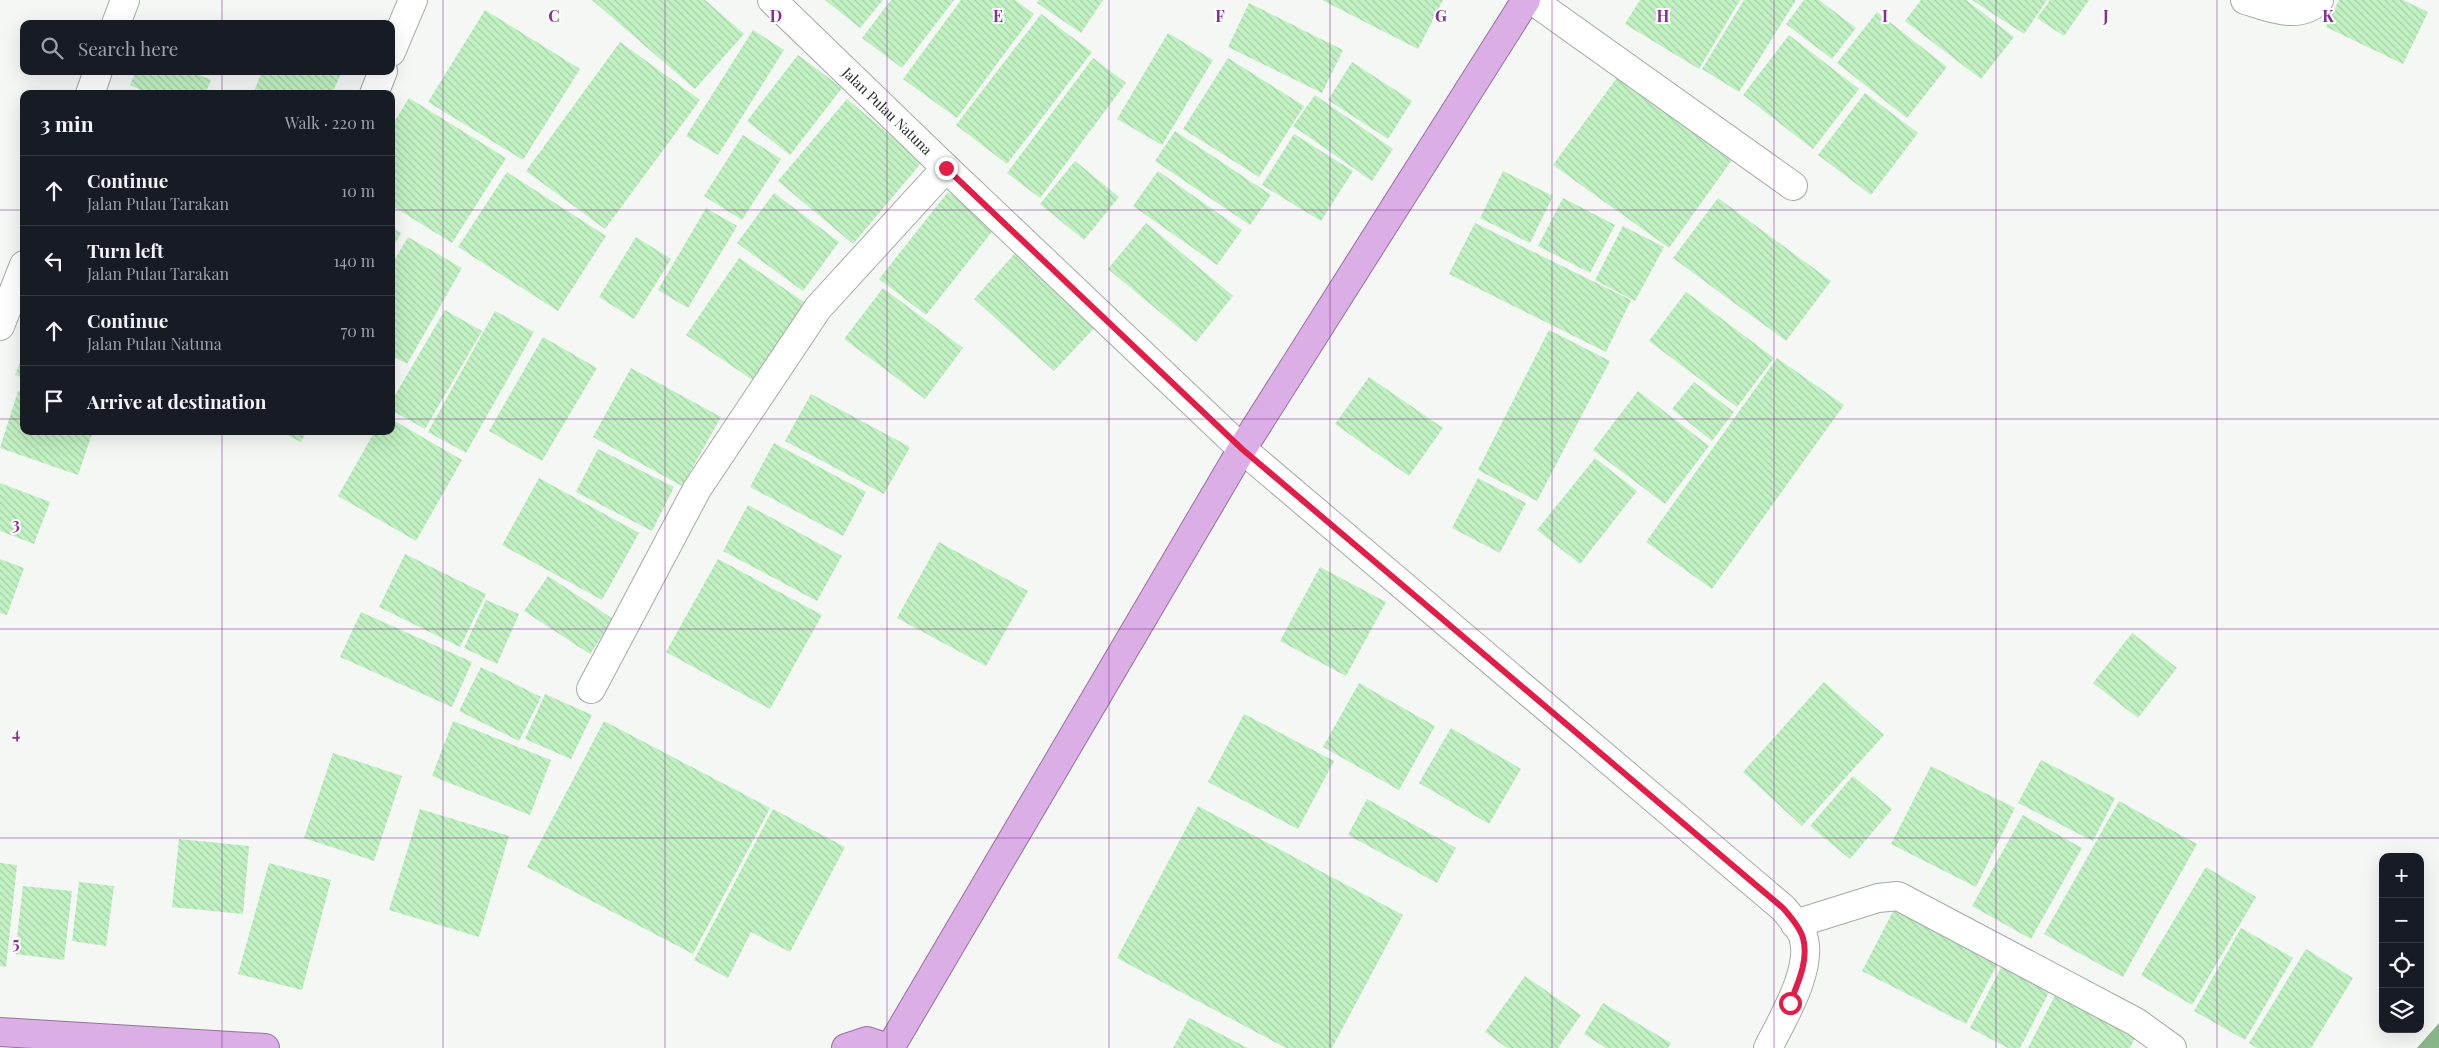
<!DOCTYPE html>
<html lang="en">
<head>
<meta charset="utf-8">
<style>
	:root { --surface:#171b24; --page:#20242c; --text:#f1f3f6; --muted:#9ea1a6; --line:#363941 }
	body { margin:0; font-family:"Playfair Display",serif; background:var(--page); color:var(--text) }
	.controls { position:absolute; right:15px; bottom:15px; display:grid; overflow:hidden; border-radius:10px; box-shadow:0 5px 20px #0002 }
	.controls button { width:45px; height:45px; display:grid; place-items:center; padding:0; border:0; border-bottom:1px solid var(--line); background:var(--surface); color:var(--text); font:25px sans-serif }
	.stop { position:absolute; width:15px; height:15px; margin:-11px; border:4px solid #e11d48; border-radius:50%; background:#fff }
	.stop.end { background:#e11d48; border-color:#fff; box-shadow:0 1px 5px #0008 }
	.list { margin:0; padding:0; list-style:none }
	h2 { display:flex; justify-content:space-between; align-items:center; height:65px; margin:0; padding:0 20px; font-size:21px }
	h2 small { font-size:16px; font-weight:400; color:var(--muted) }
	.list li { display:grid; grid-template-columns:32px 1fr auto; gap:15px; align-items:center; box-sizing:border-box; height:70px; padding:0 20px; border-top:1px solid var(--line) }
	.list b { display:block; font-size:19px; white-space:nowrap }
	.list p { margin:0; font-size:16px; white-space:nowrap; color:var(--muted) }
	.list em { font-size:16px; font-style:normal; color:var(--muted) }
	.icon { flex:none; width:28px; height:28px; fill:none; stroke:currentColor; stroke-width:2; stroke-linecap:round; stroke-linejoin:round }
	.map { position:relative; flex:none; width:2439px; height:1048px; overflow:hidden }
	.search { position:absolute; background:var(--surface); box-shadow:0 5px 20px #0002; left:20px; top:20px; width:375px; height:55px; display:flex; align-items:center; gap:12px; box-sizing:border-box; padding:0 18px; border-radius:10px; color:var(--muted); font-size:19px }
	.panel { position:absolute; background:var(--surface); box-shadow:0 5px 20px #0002; left:20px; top:90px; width:375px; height:345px; border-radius:10px }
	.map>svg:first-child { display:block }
	.water { fill:#88b689 }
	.building { fill:url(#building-back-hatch) }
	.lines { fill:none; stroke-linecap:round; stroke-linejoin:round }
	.minor-casing { stroke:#a6aaa6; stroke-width:30 }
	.trunk-casing { stroke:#97719f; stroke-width:30 }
	.minor { stroke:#fff; stroke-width:28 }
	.trunk { stroke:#dcaee6; stroke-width:28 }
	.route { stroke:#e11d48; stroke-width:6 }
	.grid { fill:none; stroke:#892e99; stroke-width:1; stroke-opacity:0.55 }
	.labels { text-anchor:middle; stroke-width:4; stroke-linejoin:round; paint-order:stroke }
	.street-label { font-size:14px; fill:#262726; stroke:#fff }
	.grid-label { font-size:16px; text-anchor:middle; font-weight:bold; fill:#892e99; stroke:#fff; stroke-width:4; stroke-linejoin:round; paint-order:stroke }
</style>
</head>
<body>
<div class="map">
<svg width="2439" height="1048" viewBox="0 0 2439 1048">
	<defs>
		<pattern id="building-back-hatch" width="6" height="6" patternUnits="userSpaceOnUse" patternTransform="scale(1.25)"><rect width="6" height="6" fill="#c1f1c2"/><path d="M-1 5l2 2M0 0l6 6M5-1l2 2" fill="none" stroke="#a6cfa7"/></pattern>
	</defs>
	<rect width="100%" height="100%" fill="#f4f7f4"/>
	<polygon class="water" points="2439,1023 2439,1048 2417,1048"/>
	<g class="building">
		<polygon points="592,0 705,0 744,34 695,89"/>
		<polygon points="825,0 883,0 860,28"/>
		<polygon points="891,0 954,0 902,68 862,38"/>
		<polygon points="961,0 1015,0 1034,14 957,118 903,79"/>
		<polygon points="1039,0 1103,0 1081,33 1037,3"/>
		<polygon points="1322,0 1443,0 1418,49"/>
		<polygon points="1640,0 1740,0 1699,69 1625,24"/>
		<polygon points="1744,0 1796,0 1739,92 1702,69"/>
		<polygon points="1804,0 1819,0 1856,28 1832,59 1786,24"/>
		<polygon points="1921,0 1966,0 2014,37 1981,79 1905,21"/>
		<polygon points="1972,0 2047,0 2024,34"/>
		<polygon points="2050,0 2089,0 2064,36 2037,18"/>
		<polygon points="2339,0 2403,0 2428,12 2403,64 2326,27"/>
		<polygon points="1249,3 1343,50 1322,93 1228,47"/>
		<polygon points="485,10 580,69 523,160 428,102"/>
		<polygon points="1877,12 1947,67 1907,118 1837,63"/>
		<polygon points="1041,14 1092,52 1007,164 956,125"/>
		<polygon points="753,30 784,50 718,155 686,136"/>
		<polygon points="1168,33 1213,60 1162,145 1117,119"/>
		<polygon points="1789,35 1859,89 1813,149 1743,95"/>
		<polygon points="620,42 700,100 605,229 526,171"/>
		<polygon points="798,55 842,88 790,155 747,121"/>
		<polygon points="1093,58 1126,83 1040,198 1007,173"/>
		<polygon points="1228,58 1304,106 1259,177 1183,129"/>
		<polygon points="1352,62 1412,101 1388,139 1328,100"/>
		<polygon points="136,71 190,71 211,80 205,94 150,94 130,85"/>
		<polygon points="262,71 342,71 332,94 253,94"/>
		<polygon points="1619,75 1734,157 1669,248 1553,165"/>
		<polygon points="1865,93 1918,133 1871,195 1818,155"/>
		<polygon points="1315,95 1393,149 1372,181 1293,126"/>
		<polygon points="409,98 506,158 452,243 391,205 391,127"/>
		<polygon points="847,99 922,162 853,244 778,181"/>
		<polygon points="1175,131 1271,195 1250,225 1155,161"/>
		<polygon points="1294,134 1353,171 1321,221 1262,185"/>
		<polygon points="743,135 781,159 742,220 704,196"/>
		<polygon points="1075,161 1119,197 1084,240 1040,204"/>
		<polygon points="1158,171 1242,230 1217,265 1133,206"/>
		<polygon points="1503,171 1553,196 1530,243 1480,218"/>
		<polygon points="507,172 606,236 558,311 458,247"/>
		<polygon points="948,192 995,228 926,315 879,279"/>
		<polygon points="774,193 839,242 803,291 737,243"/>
		<polygon points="1563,198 1615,225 1590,273 1538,246"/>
		<polygon points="1718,198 1831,281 1786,341 1673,258"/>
		<polygon points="706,208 737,226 688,308 658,290"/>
		<polygon points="1146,223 1233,296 1196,342 1108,269"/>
		<polygon points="1475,223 1631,300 1606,352 1449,274"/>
		<polygon points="1623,226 1664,247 1635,301 1595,280"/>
		<polygon points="391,227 401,233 391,251"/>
		<polygon points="408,237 462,268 407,364 391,355 391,266"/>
		<polygon points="636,237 671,259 634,319 599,297"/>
		<polygon points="1018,250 1099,323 1054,371 974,299"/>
		<polygon points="739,258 807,304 754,381 686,335"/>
		<polygon points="883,288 963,348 925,399 844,339"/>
		<polygon points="1686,292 1774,358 1737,407 1649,341"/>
		<polygon points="445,310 482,331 425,429 391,410 391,402"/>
		<polygon points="495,311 534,332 466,453 428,432"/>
		<polygon points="1549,330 1610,361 1537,501 1478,470"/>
		<polygon points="543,337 597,368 542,461 489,431"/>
		<polygon points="24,352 24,378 15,375"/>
		<polygon points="1777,358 1844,405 1712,589 1646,542"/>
		<polygon points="631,368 721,417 682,486 593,437"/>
		<polygon points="1369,377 1443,428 1409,476 1335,424"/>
		<polygon points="1694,382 1734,412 1712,441 1672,409"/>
		<polygon points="18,391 24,393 24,431 93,431 78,475 0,448"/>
		<polygon points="1638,391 1709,446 1665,504 1593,450"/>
		<polygon points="811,394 910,447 884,494 785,441"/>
		<polygon points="391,419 462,460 416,541 338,496 375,431 391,431"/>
		<polygon points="280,431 307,431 301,442"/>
		<polygon points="774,443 866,492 843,536 750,487"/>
		<polygon points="598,449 674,487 652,531 576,492"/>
		<polygon points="1595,458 1637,491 1580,564 1537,530"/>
		<polygon points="539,478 639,533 602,600 502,545"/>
		<polygon points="1478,478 1526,503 1500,553 1452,528"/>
		<polygon points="0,483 50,502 34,544 0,531"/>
		<polygon points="748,505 842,556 817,601 723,551"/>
		<polygon points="939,542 1028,591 986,666 897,618"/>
		<polygon points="405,554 486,594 460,647 379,607"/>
		<polygon points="0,559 24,568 7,615 0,613"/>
		<polygon points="718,559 822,615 770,709 666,652"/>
		<polygon points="1320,567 1386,602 1346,676 1280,641"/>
		<polygon points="548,576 613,619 590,654 524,611"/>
		<polygon points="486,600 519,614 497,664 464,648"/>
		<polygon points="361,612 472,662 452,707 340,657"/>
		<polygon points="2132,633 2177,668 2138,718 2093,683"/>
		<polygon points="481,667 541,697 519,741 459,711"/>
		<polygon points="1824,682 1884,735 1802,826 1743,772"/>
		<polygon points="1359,683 1435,726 1399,790 1323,747"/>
		<polygon points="545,694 592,715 571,759 525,739"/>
		<polygon points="1244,714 1334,761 1298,829 1208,782"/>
		<polygon points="453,721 551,760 530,815 432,776"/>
		<polygon points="604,721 770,808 693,954 527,867"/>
		<polygon points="1451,728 1521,769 1489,824 1419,783"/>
		<polygon points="333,753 402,776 374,861 304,838"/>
		<polygon points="2041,760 2115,798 2093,841 2018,803"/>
		<polygon points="1931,766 2015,808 1976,887 1891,844"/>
		<polygon points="1853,776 1892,809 1850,859 1810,826"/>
		<polygon points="1367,799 1456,848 1437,883 1348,835"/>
		<polygon points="2119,801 2197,844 2123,977 2044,934"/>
		<polygon points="1198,806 1403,915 1332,1048 1286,1048 1117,958"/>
		<polygon points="420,809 509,836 479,937 389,910"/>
		<polygon points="773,809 845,847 790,952 751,932 728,978 694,960"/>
		<polygon points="2023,815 2082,848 2031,939 1972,906"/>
		<polygon points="179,839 249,846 243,914 172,907"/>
		<polygon points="0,863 17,865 6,967 0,966"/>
		<polygon points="269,863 331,880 302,990 238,974"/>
		<polygon points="2206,867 2256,897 2192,1005 2141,975"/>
		<polygon points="79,882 114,886 106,946 72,941"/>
		<polygon points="23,886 72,891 64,960 15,954"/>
		<polygon points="1899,900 2003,953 1966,1024 1862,971"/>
		<polygon points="2241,928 2293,958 2245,1040 2194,1011"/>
		<polygon points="2306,949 2353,978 2311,1048 2257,1048 2249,1043"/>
		<polygon points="2007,956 2055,981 2020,1048 2008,1048 1970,1028"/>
		<polygon points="1525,976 1581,1015 1558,1048 1507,1048 1485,1032"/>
		<polygon points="2061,984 2141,1026 2130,1048 2028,1048"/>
		<polygon points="1603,1003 1671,1043 1668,1048 1606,1048 1584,1034"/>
		<polygon points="1189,1018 1248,1048 1173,1048"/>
	</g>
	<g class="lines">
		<g class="minor-casing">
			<g id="minor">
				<path id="s1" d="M772,0L946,168L1242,449L1783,908C1790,916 1799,926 1803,936C1814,968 1782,1020 1768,1048"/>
				<polyline points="1532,0 1793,186"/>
				<path d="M2245,0C2268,7 2299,21 2319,0"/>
				<polyline points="116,24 125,0"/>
				<polyline points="391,52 413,0"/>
				<polyline points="90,94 98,71"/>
				<polyline points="374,94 383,71"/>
				<polyline points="0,326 24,265"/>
				<polyline points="591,689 697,489 818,308 946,168"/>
				<polyline points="1795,924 1878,898 1898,896 2136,1022 2172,1048"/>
			</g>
		</g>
		<g class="trunk-casing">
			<g id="trunk">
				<polyline points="0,1032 265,1048"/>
				<polyline points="846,1048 867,1041 888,1048"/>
				<polyline points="890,1048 1242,449 1526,0"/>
			</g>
		</g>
		<use href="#minor" class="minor"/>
		<use href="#trunk" class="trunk"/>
	</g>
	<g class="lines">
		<path class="route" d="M946,168L1242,449L1783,908C1790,916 1800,927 1803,938C1809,960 1798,983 1790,1003"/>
	</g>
	<path class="grid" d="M222,0V24M443,0V1048M665,0V1048M887,0V1048M1109,0V1048M1330,0V1048M1552,0V1048M1774,0V1048M1996,0V1048M2217,0V1048M222,71V94M0,210H24M391,210H2439M0,419H24M391,419H2439M222,431V1048M0,629H2439M0,838H2439"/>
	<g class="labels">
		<g class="street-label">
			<text dy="5" stroke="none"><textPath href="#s1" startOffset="160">Jalan Pulau Natuna</textPath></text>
		</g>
	</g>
	<g class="grid-label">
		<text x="554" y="22">C</text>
		<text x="776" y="22">D</text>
		<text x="998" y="22">E</text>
		<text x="1220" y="22">F</text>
		<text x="1441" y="22">G</text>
		<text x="1663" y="22">H</text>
		<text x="1885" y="22">I</text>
		<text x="2106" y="22">J</text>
		<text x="2328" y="22">K</text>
		<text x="16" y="530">3</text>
		<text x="16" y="739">4</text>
		<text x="16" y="949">5</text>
	</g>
</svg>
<div class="controls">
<button>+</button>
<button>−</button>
<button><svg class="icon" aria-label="locate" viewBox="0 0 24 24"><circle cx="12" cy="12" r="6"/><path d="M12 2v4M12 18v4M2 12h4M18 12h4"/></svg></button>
<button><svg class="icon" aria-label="layers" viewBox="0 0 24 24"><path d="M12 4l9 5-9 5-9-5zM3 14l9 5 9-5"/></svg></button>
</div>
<div class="stop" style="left:1790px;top:1003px"></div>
<div class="stop end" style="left:946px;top:168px"></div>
<div class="search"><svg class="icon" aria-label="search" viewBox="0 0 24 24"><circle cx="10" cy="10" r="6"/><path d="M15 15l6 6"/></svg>Search here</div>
<section class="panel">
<h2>3 min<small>Walk · 220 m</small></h2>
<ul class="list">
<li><svg class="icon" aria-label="ahead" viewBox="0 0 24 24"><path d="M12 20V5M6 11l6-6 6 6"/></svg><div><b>Continue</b><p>Jalan Pulau Tarakan</p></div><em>10 m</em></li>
<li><svg class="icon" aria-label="left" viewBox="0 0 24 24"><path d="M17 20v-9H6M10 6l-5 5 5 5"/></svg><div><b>Turn left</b><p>Jalan Pulau Tarakan</p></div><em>140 m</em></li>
<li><svg class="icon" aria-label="ahead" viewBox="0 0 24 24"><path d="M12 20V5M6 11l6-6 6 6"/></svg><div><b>Continue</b><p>Jalan Pulau Natuna</p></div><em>70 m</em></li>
<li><svg class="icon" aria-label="arrive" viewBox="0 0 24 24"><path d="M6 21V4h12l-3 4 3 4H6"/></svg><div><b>Arrive at destination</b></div></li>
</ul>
</section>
</div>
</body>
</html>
